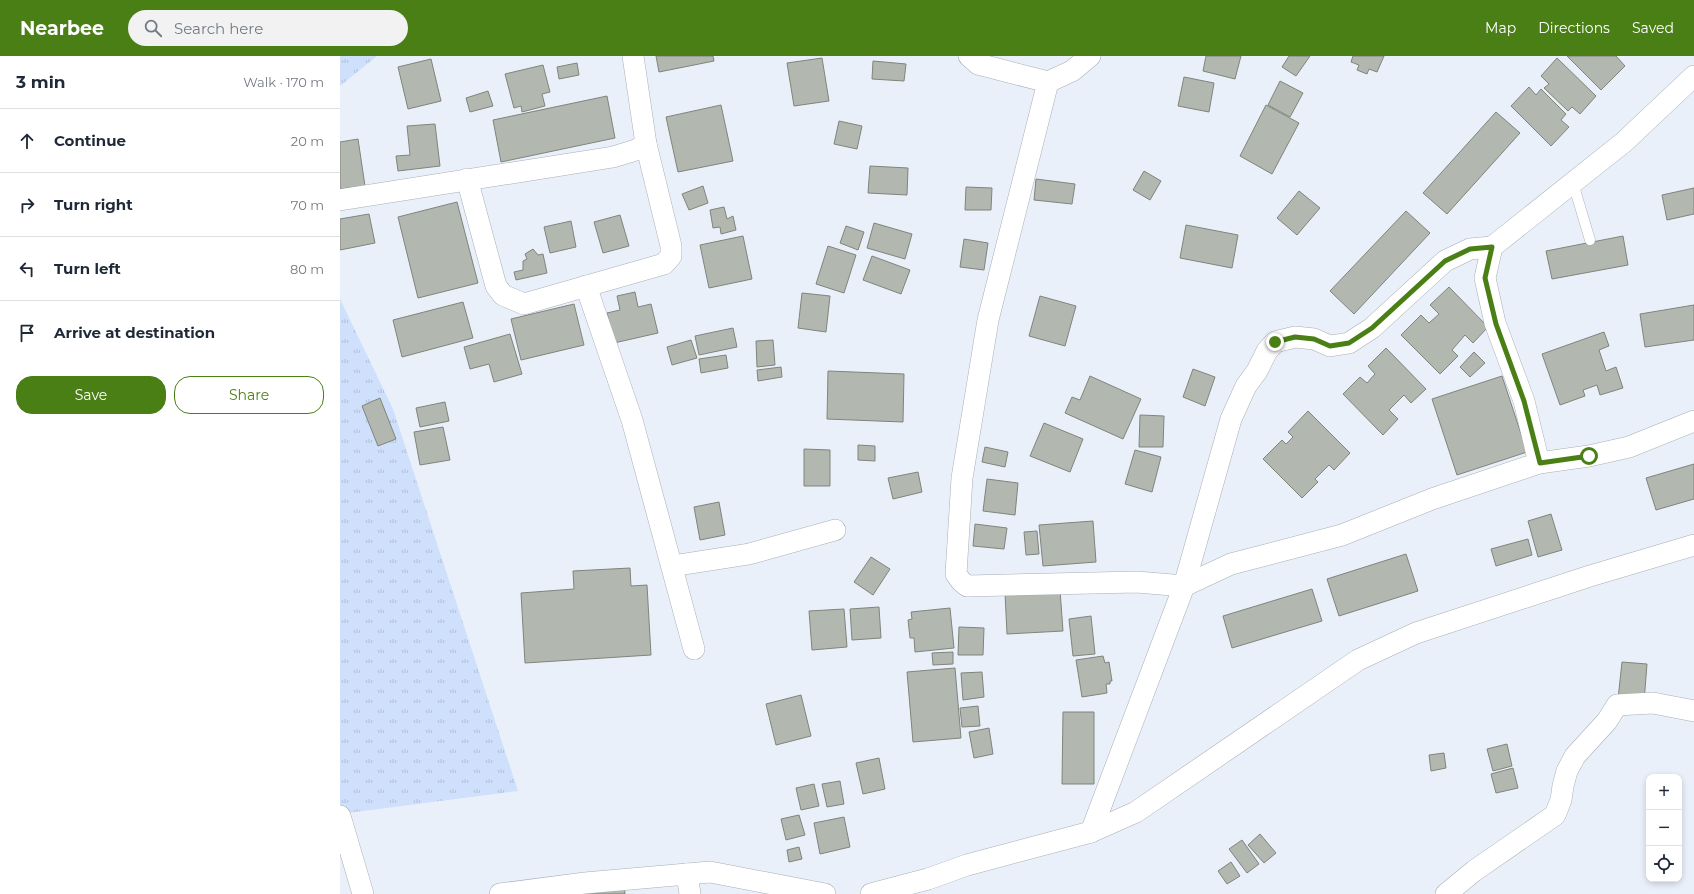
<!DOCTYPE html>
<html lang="en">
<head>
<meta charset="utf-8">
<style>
	:root { --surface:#fff; --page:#f2f2f3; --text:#1f2937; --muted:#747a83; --line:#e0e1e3; --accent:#4a7f15 }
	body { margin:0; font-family:Montserrat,sans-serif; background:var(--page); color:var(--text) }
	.controls { position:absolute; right:12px; bottom:12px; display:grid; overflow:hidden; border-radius:8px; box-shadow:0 2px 6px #0003 }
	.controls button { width:36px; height:36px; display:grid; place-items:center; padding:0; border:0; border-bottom:1px solid var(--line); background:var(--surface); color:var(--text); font:20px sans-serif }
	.stop { position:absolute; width:12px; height:12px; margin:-9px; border:3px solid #4a7f15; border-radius:50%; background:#fff }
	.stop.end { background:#4a7f15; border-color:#fff; box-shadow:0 1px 4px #0008 }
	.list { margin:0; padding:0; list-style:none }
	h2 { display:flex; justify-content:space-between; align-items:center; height:52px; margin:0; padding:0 16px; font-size:17px }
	h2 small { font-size:13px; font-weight:400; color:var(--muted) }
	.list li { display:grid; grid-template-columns:26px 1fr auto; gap:12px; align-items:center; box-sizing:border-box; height:64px; padding:0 16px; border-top:1px solid var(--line) }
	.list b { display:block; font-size:15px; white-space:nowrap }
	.list em { font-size:13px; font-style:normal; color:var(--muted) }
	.actions { display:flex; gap:8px; padding:12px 16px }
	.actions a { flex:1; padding:9px 0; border:1px solid var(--accent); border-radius:16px; text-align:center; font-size:14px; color:var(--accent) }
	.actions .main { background:var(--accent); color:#fff }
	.icon { flex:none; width:22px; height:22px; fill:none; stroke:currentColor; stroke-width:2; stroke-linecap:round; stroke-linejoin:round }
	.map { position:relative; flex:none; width:1354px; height:838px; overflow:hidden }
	header { display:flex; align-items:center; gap:24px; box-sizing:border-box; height:56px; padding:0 20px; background:var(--accent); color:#fff }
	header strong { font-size:19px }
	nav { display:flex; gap:22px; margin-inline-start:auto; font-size:14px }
	.search { width:280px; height:36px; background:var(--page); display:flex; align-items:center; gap:10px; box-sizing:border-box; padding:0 14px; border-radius:22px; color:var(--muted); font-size:15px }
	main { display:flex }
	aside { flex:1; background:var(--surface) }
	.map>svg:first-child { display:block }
	.park { fill:url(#park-tufts) }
	.building { fill:#b2b7af; stroke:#7f847c }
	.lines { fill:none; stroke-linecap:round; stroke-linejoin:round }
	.lane-casing { stroke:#a9aeb6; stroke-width:11 }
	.street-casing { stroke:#a9aeb6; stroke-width:22 }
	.lane { stroke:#fff; stroke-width:10 }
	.street { stroke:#fff; stroke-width:21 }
	.route { stroke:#4a7f15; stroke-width:5 }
</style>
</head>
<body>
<header>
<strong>Nearbee</strong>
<div class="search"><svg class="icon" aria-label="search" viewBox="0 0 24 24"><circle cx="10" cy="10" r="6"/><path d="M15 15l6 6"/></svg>Search here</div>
<nav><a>Map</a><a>Directions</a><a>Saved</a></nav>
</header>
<main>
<aside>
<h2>3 min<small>Walk · 170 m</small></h2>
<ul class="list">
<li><svg class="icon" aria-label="ahead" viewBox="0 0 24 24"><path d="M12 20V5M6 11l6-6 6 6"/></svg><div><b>Continue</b></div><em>20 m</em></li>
<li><svg class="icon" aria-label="right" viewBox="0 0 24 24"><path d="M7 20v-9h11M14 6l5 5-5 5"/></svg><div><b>Turn right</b></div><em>70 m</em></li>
<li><svg class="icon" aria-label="left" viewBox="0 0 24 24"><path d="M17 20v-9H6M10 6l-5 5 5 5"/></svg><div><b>Turn left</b></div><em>80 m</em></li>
<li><svg class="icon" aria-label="arrive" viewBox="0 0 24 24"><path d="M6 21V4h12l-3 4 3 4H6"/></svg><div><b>Arrive at destination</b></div></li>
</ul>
<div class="actions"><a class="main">Save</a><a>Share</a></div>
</aside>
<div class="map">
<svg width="1354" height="838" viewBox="0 0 1354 838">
	<defs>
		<pattern id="park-tufts" width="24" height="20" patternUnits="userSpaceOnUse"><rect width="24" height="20" fill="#cfe0fc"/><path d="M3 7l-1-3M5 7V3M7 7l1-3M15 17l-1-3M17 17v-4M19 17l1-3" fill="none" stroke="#b1bfd7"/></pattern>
	</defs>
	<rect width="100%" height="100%" fill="#eaf0f9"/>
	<g class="park">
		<polygon points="0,0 37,0 0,30"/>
		<polygon points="0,243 53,353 178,735 0,758"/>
	</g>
	<g class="building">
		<polygon points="316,0 373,0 374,5 319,16"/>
		<polygon points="866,0 901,0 895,23 863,15"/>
		<polygon points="949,0 970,0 956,20 942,11"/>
		<polygon points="1013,0 1044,0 1037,16 1029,13 1027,18 1017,14 1019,9 1011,6"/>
		<polygon points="1227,0 1276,0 1285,10 1261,34"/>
		<polygon points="482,2 489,45 454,50 447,7"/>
		<polygon points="1217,2 1256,40 1240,58 1232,51 1228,55 1204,32 1209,28 1201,20"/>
		<polygon points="91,3 101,45 68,53 58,11"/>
		<polygon points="533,5 566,8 564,25 532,23"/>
		<polygon points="237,7 239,19 219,23 217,11"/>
		<polygon points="203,9 210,36 202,38 205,50 182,56 181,50 174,52 165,18"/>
		<polygon points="844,21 874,27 869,56 838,50"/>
		<polygon points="940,25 963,37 950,61 928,49"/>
		<polygon points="1189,31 1196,39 1201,33 1226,58 1221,64 1229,71 1211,90 1171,50"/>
		<polygon points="148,35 153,50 130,56 126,42"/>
		<polygon points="267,40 275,82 161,106 153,64"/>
		<polygon points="381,49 393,105 338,116 326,61"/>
		<polygon points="926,49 959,67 932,118 900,100"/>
		<polygon points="1156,56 1180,77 1107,158 1083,137"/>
		<polygon points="499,65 522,70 517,93 494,88"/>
		<polygon points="95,68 100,110 58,115 56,100 70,99 67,70"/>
		<polygon points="18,83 25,130 0,133 0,86"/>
		<polygon points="530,110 568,112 567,139 528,137"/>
		<polygon points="804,115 821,125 810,144 793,134"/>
		<polygon points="696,123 735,128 732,148 694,144"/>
		<polygon points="363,130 368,147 349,154 342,138"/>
		<polygon points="626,131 652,132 651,154 625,154"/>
		<polygon points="1354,132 1354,158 1327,164 1322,139"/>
		<polygon points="959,135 980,152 957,179 937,162"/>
		<polygon points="117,146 138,227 78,242 58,161"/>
		<polygon points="384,151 387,163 393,160 396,174 381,178 380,171 373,172 370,154"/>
		<polygon points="1066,155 1090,177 1014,258 990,235"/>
		<polygon points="29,158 35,187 0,194 0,163"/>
		<polygon points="280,159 289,190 263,197 254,166"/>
		<polygon points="231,165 236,191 210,197 204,171"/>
		<polygon points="534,167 572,178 565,203 527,192"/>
		<polygon points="846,169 898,179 892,212 840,202"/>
		<polygon points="506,170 524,176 518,194 500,187"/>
		<polygon points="403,180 412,223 369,232 360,189"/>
		<polygon points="1283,180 1288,209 1212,223 1206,195"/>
		<polygon points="624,183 648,187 644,214 620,211"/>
		<polygon points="488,190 516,199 504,237 476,228"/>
		<polygon points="193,193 198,199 203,198 207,217 176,224 174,216 183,214 183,205 187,203 185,198"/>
		<polygon points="532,200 570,214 561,238 523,224"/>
		<polygon points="1109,231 1148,271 1133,287 1125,279 1112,294 1118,300 1100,318 1061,279 1081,259 1089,267 1099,258 1090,249"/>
		<polygon points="295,236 298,251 311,248 318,277 274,287 267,257 280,254 277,240"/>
		<polygon points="462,237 490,240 486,276 458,272"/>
		<polygon points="700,240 736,250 725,290 689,280"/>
		<polygon points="123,246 133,282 62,301 53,264"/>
		<polygon points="234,248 244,289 181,304 171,263"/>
		<polygon points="1354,249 1354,284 1305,291 1300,258"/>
		<polygon points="393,272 397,291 359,299 355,280"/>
		<polygon points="1264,276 1269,290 1259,294 1266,315 1276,311 1283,332 1260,339 1257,329 1243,334 1245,340 1220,349 1202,298"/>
		<polygon points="170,278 182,318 154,326 149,308 130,313 124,291"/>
		<polygon points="351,284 357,302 332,309 327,291"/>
		<polygon points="433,284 435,309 417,311 416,285"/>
		<polygon points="1046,292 1086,333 1071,347 1064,339 1049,354 1058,363 1043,379 1003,338 1020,321 1027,327 1035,318 1028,310"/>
		<polygon points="1134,296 1145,307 1130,321 1120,311"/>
		<polygon points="386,299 388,312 361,317 359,303"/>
		<polygon points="441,311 442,321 418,325 417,314"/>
		<polygon points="853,313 875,321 865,350 843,341"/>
		<polygon points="488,315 564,318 563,366 487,363"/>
		<polygon points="750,320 801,343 783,383 725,357 732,341 740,344"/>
		<polygon points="1162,320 1187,396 1117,419 1092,343"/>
		<polygon points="40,342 56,383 38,390 22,350"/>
		<polygon points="105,346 109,365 80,371 76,352"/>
		<polygon points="968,355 1010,397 994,414 989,409 975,423 978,426 962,442 923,403 942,384 946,388 953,381 948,376"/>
		<polygon points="800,359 824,360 823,391 799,391"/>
		<polygon points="704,367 743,383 730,416 690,400"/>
		<polygon points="103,371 110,404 80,409 74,376"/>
		<polygon points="518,389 535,390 535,405 518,404"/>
		<polygon points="645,391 668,396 665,411 642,406"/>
		<polygon points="464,393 490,394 490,430 464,430"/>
		<polygon points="795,394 821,401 812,436 785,428"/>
		<polygon points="1354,408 1354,443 1316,454 1306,422"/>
		<polygon points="578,416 582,436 553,443 548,422"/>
		<polygon points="647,423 678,427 675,459 643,455"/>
		<polygon points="379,446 385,479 360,484 354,451"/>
		<polygon points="1211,458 1222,494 1198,501 1188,465"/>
		<polygon points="753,465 756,506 703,510 699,469"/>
		<polygon points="635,468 667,472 664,493 633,490"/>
		<polygon points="697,475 699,498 686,499 684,476"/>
		<polygon points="1188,483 1192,499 1156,510 1151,493"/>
		<polygon points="1066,498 1078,535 999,560 987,523"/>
		<polygon points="531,501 550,513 533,539 514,526"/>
		<polygon points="290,512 291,530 307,529 311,599 185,607 181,537 234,533 233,515"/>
		<polygon points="972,533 982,565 892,592 883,560"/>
		<polygon points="720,534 723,575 667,578 665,537"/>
		<polygon points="539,551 541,582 512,584 510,553"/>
		<polygon points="610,552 614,592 575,596 574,582 570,582 568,564 572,563 571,556"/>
		<polygon points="504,553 507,591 472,594 469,555"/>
		<polygon points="751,560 755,598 733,600 729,563"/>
		<polygon points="619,571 644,572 643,599 618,599"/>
		<polygon points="613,596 613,608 593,609 592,597"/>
		<polygon points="763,600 765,607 769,606 772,625 770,625 770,628 766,628 767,637 742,641 736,604"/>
		<polygon points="1282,606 1307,608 1304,646 1278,643"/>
		<polygon points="615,612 621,682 573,686 567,616"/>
		<polygon points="642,616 644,641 623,644 621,617"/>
		<polygon points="461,639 471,680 436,689 426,648"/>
		<polygon points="638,650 640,670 622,671 620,652"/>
		<polygon points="723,656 754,656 754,728 722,728"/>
		<polygon points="649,672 653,698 634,702 629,676"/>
		<polygon points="1167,688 1172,710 1153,715 1147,693"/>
		<polygon points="1104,697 1106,712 1091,715 1089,699"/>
		<polygon points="539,702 545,733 523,738 516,707"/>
		<polygon points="1173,712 1178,732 1156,737 1151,718"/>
		<polygon points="500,725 504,748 487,751 482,728"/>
		<polygon points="474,728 479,750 461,754 456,732"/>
		<polygon points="459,759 465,779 446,784 441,763"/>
		<polygon points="504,761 510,791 480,798 474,767"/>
		<polygon points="920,778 936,797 924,807 908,789"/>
		<polygon points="902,784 919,808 907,817 889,793"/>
		<polygon points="459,791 462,803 449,806 447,794"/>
		<polygon points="891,806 900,820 887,828 878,815"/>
		<polygon points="284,828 285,838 247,838 246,832"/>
	</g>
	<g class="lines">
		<g class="lane-casing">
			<polyline id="lane" points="1233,127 1250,184"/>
		</g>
		<g class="street-casing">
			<g id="street">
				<polyline points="629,0 638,8 708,26"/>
				<polyline points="750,0 732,15 708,26 648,264 622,422 616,518 621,525 627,530 797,526 844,530 891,363 906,330 917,315 927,295 935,286 955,281 974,283 990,290 1009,287 1032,272 1105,205 1130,193 1152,191"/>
				<polyline points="127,123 156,230 163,239 184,248 324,208 331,200 331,190 306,88"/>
				<polyline points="0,144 273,101 296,94 306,88 293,0"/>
				<polyline points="246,230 292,364 354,593"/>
				<polyline points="1199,407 1184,345 1155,267 1145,222 1152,191 1284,86 1354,20"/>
				<polyline points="332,510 409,498 495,474"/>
				<polyline points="0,760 23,838"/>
				<polyline points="751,776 844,530 891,508 1002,479 1092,443 1199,407 1249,400 1289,391 1354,365"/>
				<polyline points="347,818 350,838"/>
				<polyline points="160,838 245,827 370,816 485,838"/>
				<polyline points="531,838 588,823 627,809 751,776 796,756 1018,604 1076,577 1250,520 1354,489"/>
				<polyline points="1106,838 1134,815 1215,759 1221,744 1223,730 1227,715 1235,700 1267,665 1277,649 1313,647 1354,655"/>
			</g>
		</g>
		<use href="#lane" class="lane"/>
		<use href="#street" class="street"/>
	</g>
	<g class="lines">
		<polyline class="route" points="935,286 955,281 974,283 990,290 1009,287 1032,272 1105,205 1130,193 1152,191 1145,222 1156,268 1184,345 1200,407 1249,400"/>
	</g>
</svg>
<div class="controls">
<button>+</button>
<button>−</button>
<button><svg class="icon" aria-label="locate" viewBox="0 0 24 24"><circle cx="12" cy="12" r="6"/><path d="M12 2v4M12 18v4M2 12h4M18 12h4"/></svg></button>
</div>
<div class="stop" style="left:1249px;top:400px"></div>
<div class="stop end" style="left:935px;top:286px"></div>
</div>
</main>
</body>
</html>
